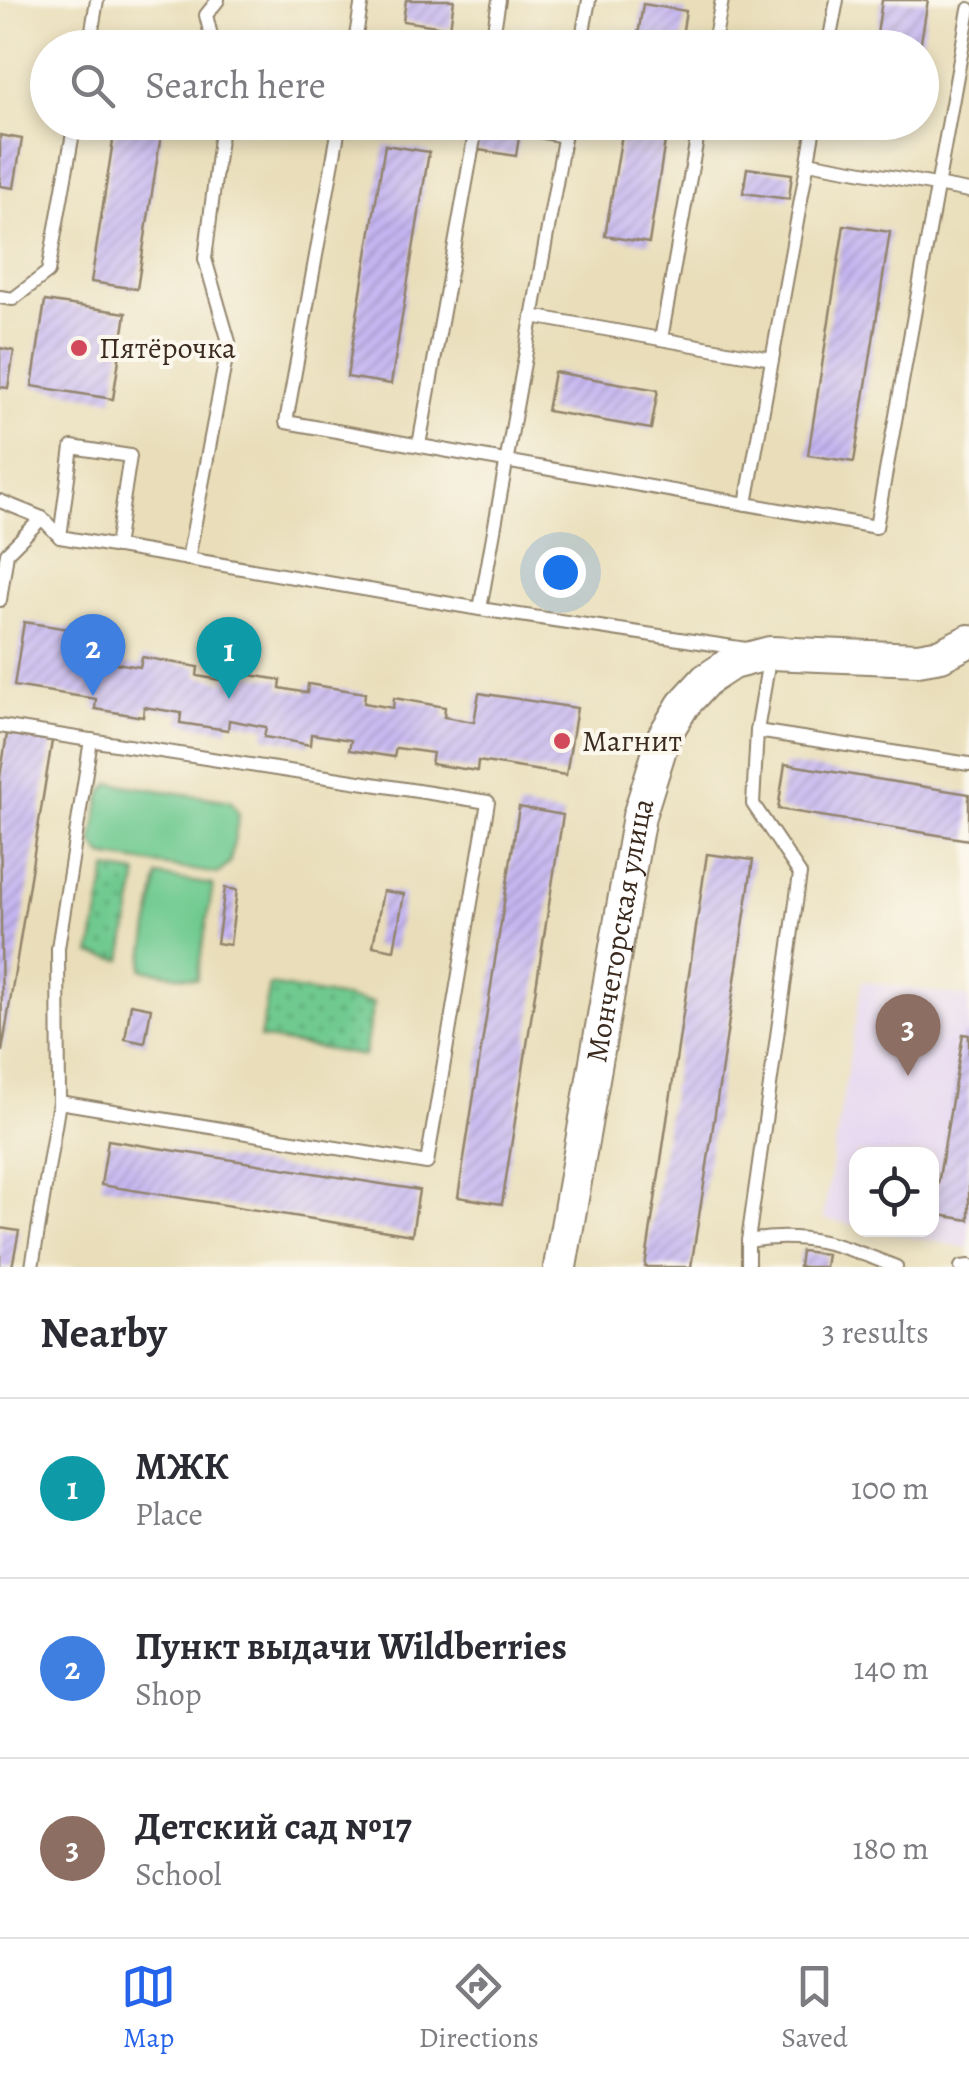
<!DOCTYPE html>
<html lang="en">
<head>
<meta charset="utf-8">
<style>
	:root { --surface:#fff; --page:#f7f7f7; --text:#2b2b33; --muted:#7c7c81; --line:#e1e1e2; --accent:#2563eb }
	body { margin:0; font-family:Alegreya,serif; background:var(--page); color:var(--text) }
	.controls { position:absolute; right:30px; bottom:30px; display:grid; overflow:hidden; border-radius:20px; box-shadow:0 5px 15px #0003 }
	.controls button { width:90px; height:90px; display:grid; place-items:center; padding:0; border:0; border-bottom:2px solid var(--line); background:var(--surface); color:var(--text); font:50px sans-serif }
	.you { position:absolute; left:560px; top:572px; width:35px; height:35px; margin:-25px; border:8px solid #fff; border-radius:50%; background:#1a73e8; box-shadow:0 0 0 15px #1a73e833 }
	.badge { display:grid; place-items:center; width:65px; height:65px; border-radius:50%; background:var(--accent); color:#fff; font-size:32px; font-weight:700 }
	.pin { position:absolute; translate:-50% -82px; filter:drop-shadow(0 2px 5px #0008) }
	.pin::after { content:''; position:absolute; top:52px; width:35px; height:30px; background:inherit; clip-path:polygon(0 0,100% 0,50% 100%) }
	.list { margin:0; padding:0; list-style:none }
	h2 { display:flex; justify-content:space-between; align-items:center; height:130px; margin:0; padding:0 40px; font-size:42px }
	h2 small { font-size:32px; font-weight:400; color:var(--muted) }
	.list li { display:grid; grid-template-columns:65px 1fr auto; gap:30px; align-items:center; box-sizing:border-box; height:180px; padding:0 40px; border-top:2px solid var(--line) }
	.list b { display:block; font-size:38px; white-space:nowrap }
	.list p { margin:0; font-size:32px; white-space:nowrap; color:var(--muted) }
	.list em { font-size:32px; font-style:normal; color:var(--muted) }
	.icon { flex:none; width:55px; height:55px; fill:none; stroke:currentColor; stroke-width:2; stroke-linecap:round; stroke-linejoin:round }
	.map { position:relative; flex:none; width:969px; height:1267px; overflow:hidden }
	.search { position:absolute; background:var(--surface); box-shadow:0 5px 15px #0003; left:30px; right:30px; top:30px; height:110px; display:flex; align-items:center; gap:25px; box-sizing:border-box; padding:0 35px; border-radius:55px; color:var(--muted); font-size:38px }
	.sheet { height:670px; background:var(--surface) }
	nav { display:flex; justify-content:space-around; align-items:center; box-sizing:border-box; height:140px; border-top:2px solid var(--line); background:var(--surface); font-size:28px; color:var(--muted) }
	nav a { display:grid; justify-items:center; gap:5px }
	nav .on { color:var(--accent) }
	.map>svg:first-child { display:block }
	.built { fill:#e3d3f2 }
	.park { fill:url(#park-dots); stroke:#567a57; stroke-width:2.5 }
	.pitch { fill:#70ca90; stroke:#567a57; stroke-width:2.5 }
	.building { fill:url(#building-hatch) }
	.lines { fill:none; stroke-linecap:round; stroke-linejoin:round }
	.service-casing { stroke:#92846c; stroke-width:16 }
	.tertiary-casing { stroke:#92846c; stroke-width:36 }
	.service { stroke:#fff; stroke-width:12 }
	.tertiary { stroke:#fff; stroke-width:32 }
	.poi-dot { fill:#d1495b; stroke:#fbf7ec; stroke-width:4 }
	.labels { text-anchor:middle; stroke-width:8; stroke-linejoin:round; paint-order:stroke }
	.poi-label { font-size:30px; fill:#3b2a1e; stroke:#fbf7ec; text-anchor:start }
	.street-label { font-size:30px; fill:#3b2a1e; stroke:#fbf7ec }
</style>
</head>
<body>
<div class="map">
<svg width="969" height="1267" viewBox="0 0 969 1267">
	<defs>
		<pattern id="park-dots" width="8" height="8" patternUnits="userSpaceOnUse" patternTransform="scale(2.5)"><rect width="8" height="8" fill="#70ca90"/><path d="M2 2h.1M6 6h.1" fill="none" stroke="#5da475" stroke-width="1.8" stroke-linecap="round"/></pattern>
		<pattern id="building-hatch" width="6" height="6" patternUnits="userSpaceOnUse" patternTransform="scale(2.5)"><rect width="6" height="6" fill="#c4b5f1"/><path d="M-1 1l2-2M0 6l6-6M5 7l2-2" fill="none" stroke="#a093c3"/></pattern>
	</defs>
	<rect width="100%" height="100%" fill="#fbf7ec"/>
	<filter id="ink" filterUnits="userSpaceOnUse"><feTurbulence type="fractalNoise" baseFrequency=".01" numOctaves="2"/><feDisplacementMap in="SourceGraphic" scale="20" xChannelSelector="R" yChannelSelector="G"/><feConvolveMatrix kernelMatrix="1 2 1 2 8 2 1 2 1" color-interpolation-filters="sRGB"/></filter>
	<filter id="wash" filterUnits="userSpaceOnUse"><feTurbulence type="fractalNoise" baseFrequency=".0048" numOctaves="4" result="noise"/><feDisplacementMap in="SourceGraphic" scale="40" xChannelSelector="R" yChannelSelector="G"/><feGaussianBlur stdDeviation="2.25" result="paint"/><feColorMatrix in="noise" values="0 0 0 0 0 0 0 0 0 0 0 0 0 0 0 0 0 1.4 0 .05"/><feComposite in="paint" operator="in"/></filter>
	<g filter="url(#wash)">
		<rect width="100%" height="100%" fill="#e9deb9"/>
		<polygon class="built" points="862,981 969,997 969,1248 877,1230 932,1230 932,1154 856,1154 856,1225 823,1219"/>
		<g class="park">
			<polygon points="107,869 138,874 122,960 91,954"/>
			<polygon points="270,985 373,1003 364,1056 260,1038"/>
		</g>
		<g class="pitch">
			<polygon points="111,783 231,801 239,814 230,863 218,874 103,856 92,842 102,792"/>
			<polygon points="158,876 213,885 197,979 142,969"/>
		</g>
		<g id="blocks">
			<g class="building">
				<polygon points="406,0 454,0 450,28 403,21"/>
				<polygon points="882,0 928,0 920,48 875,48"/>
				<polygon points="643,4 686,11 680,48 636,48"/>
				<polygon points="116,122 163,122 137,289 91,282"/>
				<polygon points="624,122 668,122 649,243 605,236"/>
				<polygon points="477,124 520,131 516,156 473,149"/>
				<polygon points="0,135 22,139 14,188 0,186"/>
				<polygon points="385,145 429,152 391,384 347,377"/>
				<polygon points="747,168 792,174 789,199 743,193"/>
				<polygon points="844,225 890,232 854,462 808,455"/>
				<polygon points="45,301 126,313 113,399 32,386"/>
				<polygon points="0,348 14,351 8,388 0,387"/>
				<polygon points="554,372 658,390 651,429 547,411"/>
				<polygon points="24,622 114,636 110,662 140,667 142,657 198,667 197,676 226,681 227,671 281,680 280,688 307,693 308,684 365,693 364,703 393,708 394,698 445,707 444,717 474,722 479,693 577,708 566,775 478,761 477,771 431,764 433,753 396,748 394,757 349,750 351,740 311,734 310,745 289,741 264,737 266,727 229,720 228,730 180,723 181,713 144,707 143,717 95,709 96,699 14,686"/>
				<polygon points="7,734 52,741 2,1052 0,777"/>
				<polygon points="785,764 969,794 969,840 778,809"/>
				<polygon points="519,807 563,815 502,1204 458,1197"/>
				<polygon points="707,854 753,860 711,1140 691,1267 645,1267"/>
				<polygon points="225,888 237,890 230,945 217,943"/>
				<polygon points="383,891 404,894 394,950 373,946"/>
				<polygon points="131,1004 151,1008 145,1043 125,1039"/>
				<polygon points="963,1034 969,1035 969,1220 933,1214"/>
				<polygon points="108,1140 419,1190 412,1235 101,1185"/>
				<polygon points="0,1228 19,1231 12,1267 0,1267"/>
				<polygon points="801,1251 827,1254 825,1267 799,1267"/>
			</g>
		</g>
	</g>
	<g filter="url(#ink)">
		<use href="#blocks" fill-opacity="0" stroke="#92846c" stroke-width="2.5"/>
		<g class="lines">
			<g class="service-casing">
				<g id="service">
					<polyline points="89,48 97,0"/>
					<polyline points="214,48 206,15 218,0"/>
					<polyline points="354,48 362,0"/>
					<polyline points="491,48 499,0"/>
					<polyline points="580,48 589,0"/>
					<polyline points="713,48 722,0"/>
					<polyline points="828,48 837,0"/>
					<polyline points="340,122 286,422 876,527 969,9"/>
					<polyline points="490,122 564,136"/>
					<polyline points="808,162 969,191"/>
					<polyline points="0,297 13,299 48,272 75,122"/>
					<polyline points="532,316 772,359"/>
					<polyline points="661,339 700,122"/>
					<polyline points="419,445 477,122"/>
					<polyline points="0,501 42,518"/>
					<polyline points="746,504 815,122"/>
					<polyline points="60,537 72,447 130,456 116,547"/>
					<polyline points="188,559 229,342 205,259 222,122"/>
					<polyline points="0,600 7,553 42,518 60,537 480,609 746,649"/>
					<polyline points="480,609 567,122"/>
					<polyline points="770,654 757,731 969,764"/>
					<polyline points="0,726 488,802 427,1163 59,1102"/>
					<path d="M748,1241C805,1231 843,1245 896,1267"/>
					<polyline points="32,1267 59,1102 58,948 91,740"/>
					<polyline points="748,1267 748,1241 800,874 753,804 757,731"/>
					<polyline points="961,1267 969,1266"/>
				</g>
			</g>
			<g class="tertiary-casing">
				<g id="tertiary">
					<path id="s1" d="M560,1267L639,816L664,736L683,705L706,680L732,663L770,653L918,659L941,655L969,641"/>
				</g>
			</g>
			<use href="#service" class="service"/>
			<use href="#tertiary" class="tertiary"/>
		</g>
	</g>
	<g class="poi-dot">
		<circle cx="79" cy="348" r="10"/>
		<circle cx="562" cy="741" r="10"/>
	</g>
	<g class="labels">
		<g class="poi-label">
			<text x="99" y="358">Пятёрочка</text>
			<text x="582" y="751">Магнит</text>
		</g>
		<g class="street-label">
			<text dy="10" stroke="none"><textPath href="#s1" startOffset="342">Мончегорская улица</textPath></text>
		</g>
	</g>
</svg>
<div class="controls">
<button><svg class="icon" aria-label="locate" viewBox="0 0 24 24"><circle cx="12" cy="12" r="6"/><path d="M12 2v4M12 18v4M2 12h4M18 12h4"/></svg></button>
</div>
<div class="you"></div>
<div class="pin badge" style="left:229px;top:699px;background:#0f9aa8">1</div>
<div class="pin badge" style="left:93px;top:696px;background:#3f7fe0">2</div>
<div class="pin badge" style="left:908px;top:1076px;background:#8d6e63">3</div>
<div class="search"><svg class="icon" aria-label="search" viewBox="0 0 24 24"><circle cx="10" cy="10" r="6"/><path d="M15 15l6 6"/></svg>Search here</div>
</div>
<section class="sheet">
<h2>Nearby<small>3 results</small></h2>
<ul class="list">
<li><span class="badge" style="background:#0f9aa8">1</span><div><b>МЖК</b><p>Place</p></div><em>100 m</em></li>
<li><span class="badge" style="background:#3f7fe0">2</span><div><b>Пункт выдачи Wildberries</b><p>Shop</p></div><em>140 m</em></li>
<li><span class="badge" style="background:#8d6e63">3</span><div><b>Детский сад №17</b><p>School</p></div><em>180 m</em></li>
</ul>
</section>
<nav>
<a class="on"><svg class="icon" aria-label="map" viewBox="0 0 24 24"><path d="M3 6l6-2 6 2 6-2v14l-6 2-6-2-6 2zM9 4v14M15 6v14"/></svg>Map</a>
<a><svg class="icon" aria-label="directions" viewBox="0 0 24 24"><path d="M12 3l9 9-9 9-9-9zM9 14v-3h6M13 9l2 2-2 2"/></svg>Directions</a>
<a><svg class="icon" aria-label="saved" viewBox="0 0 24 24"><path d="M7 4h10v16l-5-4-5 4z"/></svg>Saved</a>
</nav>
</body>
</html>
